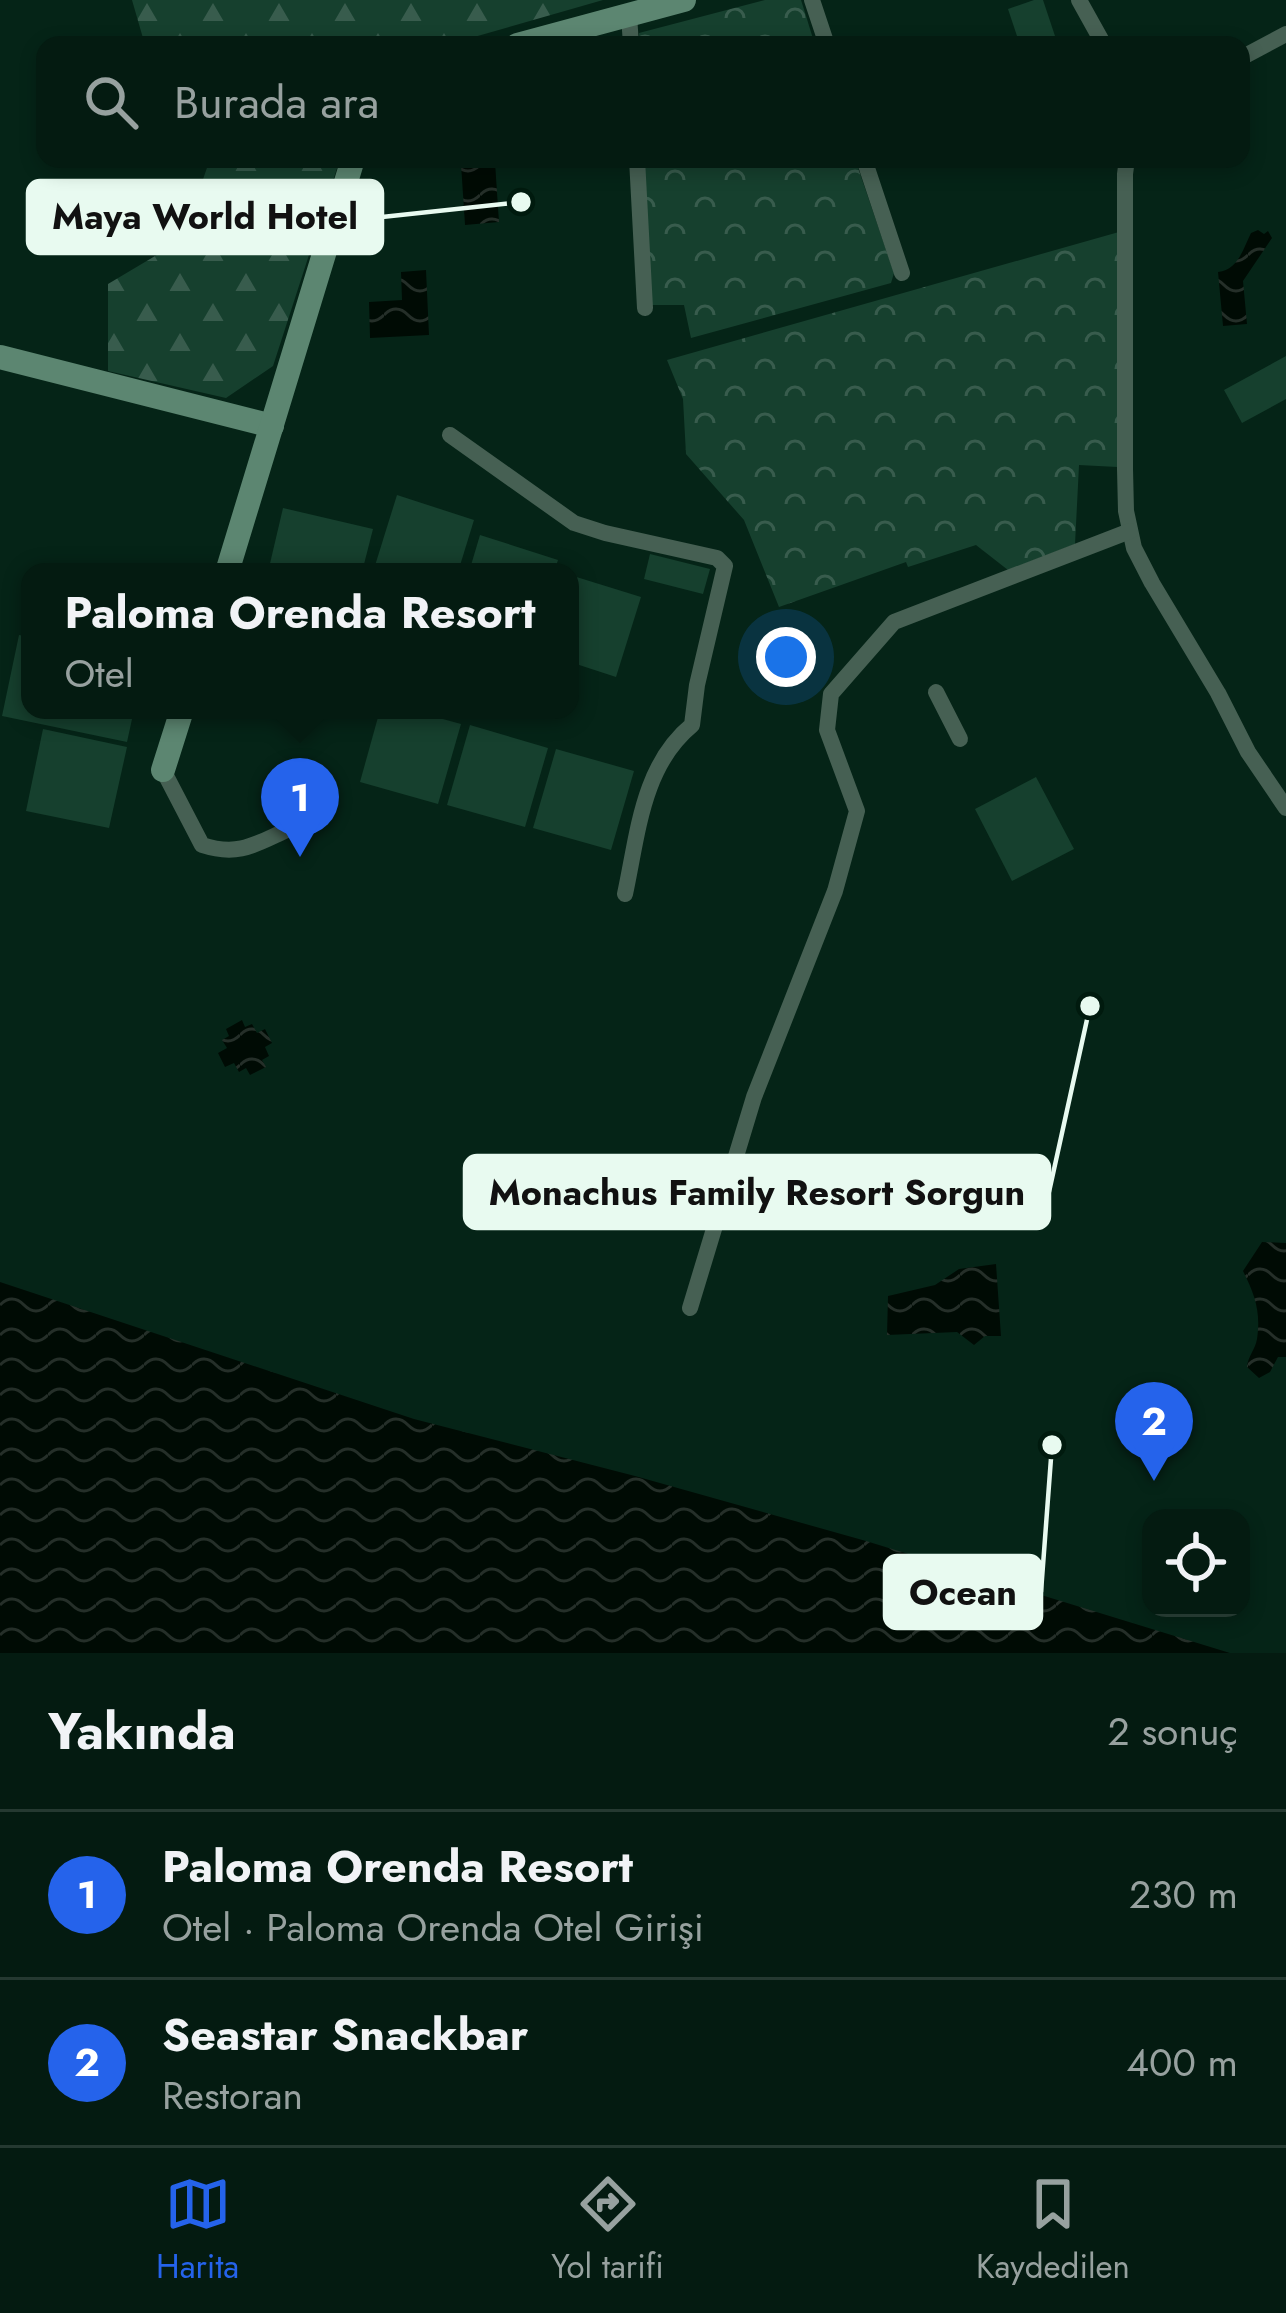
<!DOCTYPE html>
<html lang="tr">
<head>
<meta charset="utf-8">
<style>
	:root { --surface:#041b11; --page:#0d241a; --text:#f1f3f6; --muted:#97a19f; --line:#253931; --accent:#2563eb }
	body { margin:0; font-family:Jost,sans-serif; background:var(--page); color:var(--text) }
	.controls { position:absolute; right:36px; bottom:36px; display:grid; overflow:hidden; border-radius:24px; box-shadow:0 6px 18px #0003 }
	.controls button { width:108px; height:108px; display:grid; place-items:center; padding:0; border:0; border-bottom:3px solid var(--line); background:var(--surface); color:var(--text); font:60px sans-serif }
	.you { position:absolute; left:786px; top:657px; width:42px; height:42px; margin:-30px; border:9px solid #fff; border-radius:50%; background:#1a73e8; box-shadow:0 0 0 18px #1a73e833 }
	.badge { display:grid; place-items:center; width:78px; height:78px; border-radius:50%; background:var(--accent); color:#fff; font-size:39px; font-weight:700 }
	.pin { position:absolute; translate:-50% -99px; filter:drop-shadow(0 3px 6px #0008) }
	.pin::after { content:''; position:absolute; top:63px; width:42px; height:36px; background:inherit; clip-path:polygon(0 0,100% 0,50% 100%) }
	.popup { position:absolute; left:21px; top:563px; width:558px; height:156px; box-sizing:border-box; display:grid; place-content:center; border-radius:24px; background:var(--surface); filter:drop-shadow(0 3px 9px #0005); font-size:39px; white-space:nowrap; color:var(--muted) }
	.popup b { font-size:45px; color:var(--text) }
	.popup::after { content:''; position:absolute; left:50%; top:100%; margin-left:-24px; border:24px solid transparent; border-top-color:var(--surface) }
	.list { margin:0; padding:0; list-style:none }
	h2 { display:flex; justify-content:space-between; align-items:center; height:156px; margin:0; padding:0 48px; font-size:51px }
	h2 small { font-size:39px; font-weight:400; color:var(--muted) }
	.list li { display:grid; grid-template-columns:78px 1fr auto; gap:36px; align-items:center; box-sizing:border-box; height:168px; padding:0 48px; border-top:3px solid var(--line) }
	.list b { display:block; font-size:45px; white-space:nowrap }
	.list p { margin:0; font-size:39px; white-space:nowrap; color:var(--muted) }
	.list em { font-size:39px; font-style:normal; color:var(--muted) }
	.icon { flex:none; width:66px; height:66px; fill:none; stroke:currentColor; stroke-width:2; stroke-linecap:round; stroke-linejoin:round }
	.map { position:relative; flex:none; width:1286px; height:1653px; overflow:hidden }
	.search { position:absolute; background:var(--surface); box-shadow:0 6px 18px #0003; left:36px; right:36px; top:36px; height:132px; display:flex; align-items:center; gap:30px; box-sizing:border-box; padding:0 42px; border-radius:24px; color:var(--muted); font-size:45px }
	.sheet { height:492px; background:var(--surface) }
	nav { display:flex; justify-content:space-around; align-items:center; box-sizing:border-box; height:168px; border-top:3px solid var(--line); background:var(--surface); font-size:33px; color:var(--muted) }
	nav a { display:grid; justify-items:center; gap:6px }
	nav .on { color:var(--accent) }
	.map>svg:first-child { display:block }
	.forest { fill:url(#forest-firs) }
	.park { fill:url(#park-crowns) }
	.pitch { fill:#16402e }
	.water { fill:url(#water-waves) }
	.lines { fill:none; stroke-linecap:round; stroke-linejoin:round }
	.street { stroke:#466053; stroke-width:16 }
	.secondary { stroke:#5c8671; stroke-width:24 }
	.leader { fill:none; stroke:#e8faf0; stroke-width:4.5 }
	.callout-dot { fill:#e8faf0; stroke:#001a0e; stroke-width:4.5 }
	.callout { fill:#e8faf0; stroke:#e8faf0; stroke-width:4.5 }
	.callout-label { font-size:36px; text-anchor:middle; font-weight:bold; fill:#111 }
</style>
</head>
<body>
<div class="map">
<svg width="1286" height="1653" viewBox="0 0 1286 1653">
	<defs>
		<pattern id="forest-firs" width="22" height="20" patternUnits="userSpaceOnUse" patternTransform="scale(3)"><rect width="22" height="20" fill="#16402e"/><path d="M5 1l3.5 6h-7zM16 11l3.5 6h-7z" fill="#385c4d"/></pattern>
		<pattern id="park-crowns" width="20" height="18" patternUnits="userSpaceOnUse" patternTransform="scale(3)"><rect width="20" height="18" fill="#16402e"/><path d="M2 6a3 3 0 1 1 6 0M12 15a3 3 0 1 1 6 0" fill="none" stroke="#385c4d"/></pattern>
		<pattern id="water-waves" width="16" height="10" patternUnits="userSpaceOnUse" patternTransform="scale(3)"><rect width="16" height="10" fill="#000b04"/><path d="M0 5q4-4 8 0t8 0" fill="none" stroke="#252f29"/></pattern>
	</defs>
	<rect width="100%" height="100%" fill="#052417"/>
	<g class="forest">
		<polygon points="132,0 603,0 446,45 145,45"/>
		<polygon points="208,159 340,159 273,366 226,398 108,371 108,284 182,240 209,162"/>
	</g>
	<g class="park">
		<polygon points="765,0 801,0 815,45 639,45 639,33"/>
		<polygon points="644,159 855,159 894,273 891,283 691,338 684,305 650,305"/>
		<polygon points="1119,232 1118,467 1079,465 1075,544 1008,570 976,545 908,567 906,562 779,607 744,520 686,454 683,399 667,360"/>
	</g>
	<g class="pitch">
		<polygon points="1034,0 1043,0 1058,45 1020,45 1008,9"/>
		<polygon points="1286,356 1286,399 1242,423 1224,390"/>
		<polygon points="397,495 474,520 458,572 373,572"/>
		<polygon points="283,508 373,529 362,572 268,572"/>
		<polygon points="480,535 558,560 554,572 469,572"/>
		<polygon points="650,554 710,569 703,594 644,579"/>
		<polygon points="570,575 641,597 616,677 570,662"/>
		<polygon points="19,635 30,637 30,710 134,710 127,742 2,716"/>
		<polygon points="380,710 410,710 461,724 438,804 360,782"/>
		<polygon points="470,725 548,748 525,827 447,805"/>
		<polygon points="43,729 127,747 109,828 26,811"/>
		<polygon points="556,749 634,771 611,850 533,828"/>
		<polygon points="1036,777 1074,849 1012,881 975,809"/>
	</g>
	<g class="water">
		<polygon points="495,162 499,222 465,225 461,164"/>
		<path d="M1258,230L1264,234L1268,231L1272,238L1243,281L1247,324L1223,326L1218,272C1238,270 1243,249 1251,233Z"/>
		<polygon points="426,270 429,335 370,338 369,302 402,300 401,272"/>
		<polygon points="242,1020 245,1027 252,1024 257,1033 265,1029 272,1043 265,1047 269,1056 262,1060 266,1067 250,1075 246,1068 239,1072 234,1063 225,1067 218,1053 227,1048 222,1040 229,1036 226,1029"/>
		<path d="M1262,1242L1286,1243V1357H1278L1270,1372L1259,1378L1247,1367C1248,1356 1255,1350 1257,1339C1261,1312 1255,1295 1243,1271Z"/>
		<polygon points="996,1264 1001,1336 985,1336 974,1345 957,1332 887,1335 888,1296 935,1285 959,1269"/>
		<polygon points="0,1282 414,1419 635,1476 866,1541 1230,1653 0,1653"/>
	</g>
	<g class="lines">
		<g class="street">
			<polyline points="812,0 827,45"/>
			<polyline points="1079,0 1104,45"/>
			<polyline points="629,15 631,45"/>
			<polyline points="1241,58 1286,34"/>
			<polyline points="637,159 645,308"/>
			<polyline points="864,159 902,273"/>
			<polyline points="1127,159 1125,174 1125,469 1126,511 1134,548 1152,583 1218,693 1248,752 1286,808"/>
			<path d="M450,435L574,523L605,533L717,558L725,566L697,685L692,725C642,766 638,834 625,894"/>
			<polyline points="936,692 960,739"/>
			<path d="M163,770L202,845C239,857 256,844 289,829"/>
			<polyline points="690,1308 754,1097 835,891 857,811 827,730 831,694 894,622 1130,531"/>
		</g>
		<g class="secondary">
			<polyline points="517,45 684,0"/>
			<polyline points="0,357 272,426"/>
			<polyline points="227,572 353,159"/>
			<polyline points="163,770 182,710"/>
		</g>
	</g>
	<path class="leader" d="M521 202L382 217M1090 1006L1049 1192M1052 1445L1041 1592"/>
	<g class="callout-dot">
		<circle cx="521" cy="202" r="12"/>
		<circle cx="1090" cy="1006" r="12"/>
		<circle cx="1052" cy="1445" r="12"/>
	</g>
	<g class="callout">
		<rect x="28" y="181" width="354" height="72" rx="12"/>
		<rect x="465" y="1156" width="584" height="72" rx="12"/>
		<rect x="885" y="1556" width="156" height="72" rx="12"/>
	</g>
	<g class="callout-label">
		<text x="205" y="229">Maya World Hotel</text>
		<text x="757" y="1205">Monachus Family Resort Sorgun</text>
		<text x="963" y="1605">Ocean</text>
	</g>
</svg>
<div class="controls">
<button><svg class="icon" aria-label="locate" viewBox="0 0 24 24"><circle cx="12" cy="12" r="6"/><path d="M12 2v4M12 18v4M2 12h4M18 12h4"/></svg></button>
</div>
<div class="you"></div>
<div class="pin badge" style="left:300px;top:857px">1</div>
<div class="popup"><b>Paloma Orenda Resort</b>Otel</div>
<div class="pin badge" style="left:1154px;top:1481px">2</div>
<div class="search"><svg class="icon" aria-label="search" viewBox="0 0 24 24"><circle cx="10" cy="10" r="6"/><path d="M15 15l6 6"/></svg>Burada ara</div>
</div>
<section class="sheet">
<h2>Yakında<small>2 sonuç</small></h2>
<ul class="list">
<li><span class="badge">1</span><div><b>Paloma Orenda Resort</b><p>Otel · Paloma Orenda Otel Girişi</p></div><em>230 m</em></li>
<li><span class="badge">2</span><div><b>Seastar Snackbar</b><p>Restoran</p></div><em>400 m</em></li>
</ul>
</section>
<nav>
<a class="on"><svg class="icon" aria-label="map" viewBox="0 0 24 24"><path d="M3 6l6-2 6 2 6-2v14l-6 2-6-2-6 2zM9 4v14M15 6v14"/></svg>Harita</a>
<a><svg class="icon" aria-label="directions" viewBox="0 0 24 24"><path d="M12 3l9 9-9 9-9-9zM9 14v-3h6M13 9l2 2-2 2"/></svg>Yol tarifi</a>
<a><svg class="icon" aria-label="saved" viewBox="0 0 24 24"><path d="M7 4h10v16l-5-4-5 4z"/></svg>Kaydedilen</a>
</nav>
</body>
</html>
